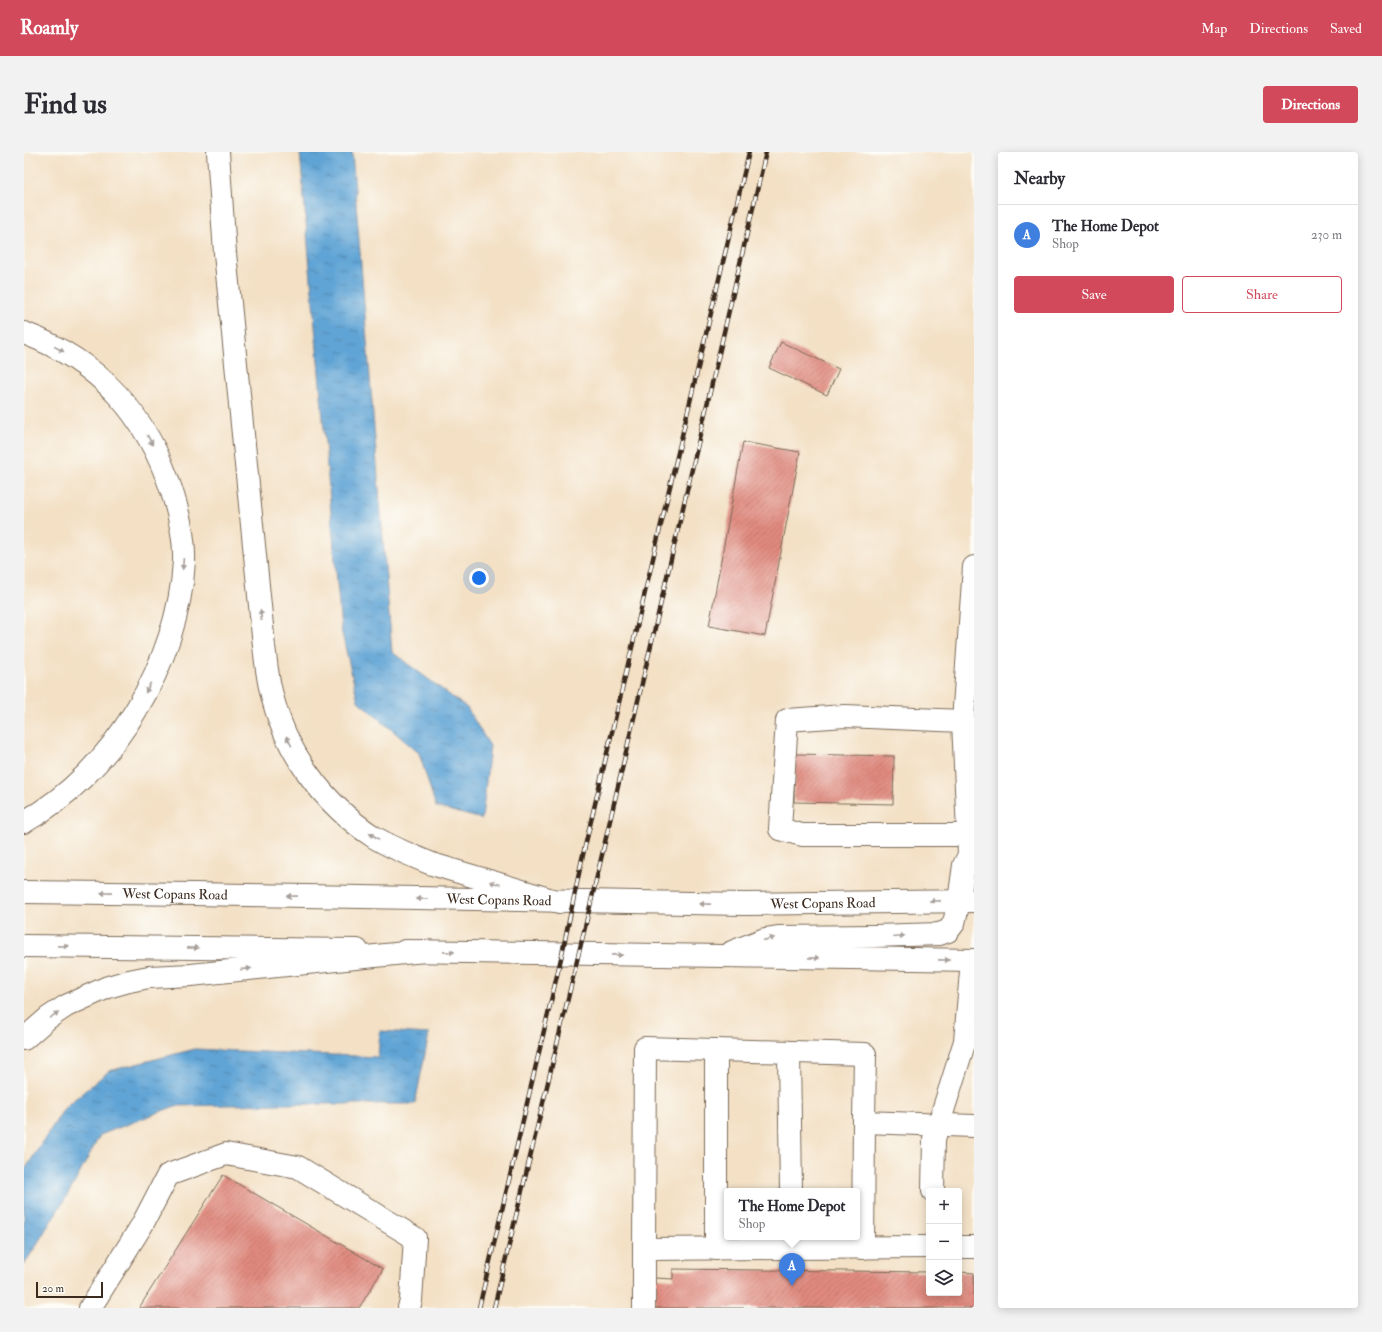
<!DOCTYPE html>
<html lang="en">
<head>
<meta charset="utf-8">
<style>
	:root { --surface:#fff; --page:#f2f2f3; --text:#2b2b33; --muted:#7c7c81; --line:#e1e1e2; --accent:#d1495b }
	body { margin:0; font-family:"IM FELL Double Pica",serif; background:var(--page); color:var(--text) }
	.controls { position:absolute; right:12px; bottom:12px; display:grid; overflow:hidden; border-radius:4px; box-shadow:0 2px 10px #0003 }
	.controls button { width:36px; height:36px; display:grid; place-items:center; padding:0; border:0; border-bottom:1px solid var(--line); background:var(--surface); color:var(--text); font:20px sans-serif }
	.scale { position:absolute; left:12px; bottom:10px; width:67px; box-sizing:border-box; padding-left:4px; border:2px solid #3b2a1e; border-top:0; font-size:11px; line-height:14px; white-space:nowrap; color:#3b2a1e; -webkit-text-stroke:3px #fdfcf7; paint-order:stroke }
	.you { position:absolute; left:455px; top:426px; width:14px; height:14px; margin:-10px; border:3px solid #fff; border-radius:50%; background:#1a73e8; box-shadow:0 0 0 6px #1a73e833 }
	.badge { display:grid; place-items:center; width:26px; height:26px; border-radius:50%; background:var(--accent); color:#fff; font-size:13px; font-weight:700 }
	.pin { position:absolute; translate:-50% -33px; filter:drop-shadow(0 1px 2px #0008) }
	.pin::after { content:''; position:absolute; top:21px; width:14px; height:12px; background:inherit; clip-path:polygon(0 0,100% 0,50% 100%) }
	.popup { position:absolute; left:700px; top:1036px; width:136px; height:52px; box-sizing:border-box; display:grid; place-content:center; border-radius:4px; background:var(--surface); filter:drop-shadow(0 1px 3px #0005); font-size:13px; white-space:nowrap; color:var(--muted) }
	.popup b { font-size:15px; color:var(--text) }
	.popup::after { content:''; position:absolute; left:50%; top:100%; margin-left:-8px; border:8px solid transparent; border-top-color:var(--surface) }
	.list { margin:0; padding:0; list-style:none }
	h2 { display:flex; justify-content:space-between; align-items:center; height:52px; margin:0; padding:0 16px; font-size:17px }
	h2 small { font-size:13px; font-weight:400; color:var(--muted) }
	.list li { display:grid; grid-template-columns:26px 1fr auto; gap:12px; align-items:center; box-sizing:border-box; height:60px; padding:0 16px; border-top:1px solid var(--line) }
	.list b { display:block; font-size:15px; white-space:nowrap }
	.list p { margin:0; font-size:13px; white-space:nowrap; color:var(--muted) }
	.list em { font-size:13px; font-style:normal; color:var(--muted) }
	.actions { display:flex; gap:8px; padding:12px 16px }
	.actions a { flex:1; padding:9px 0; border:1px solid var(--accent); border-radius:4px; text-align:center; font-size:14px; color:var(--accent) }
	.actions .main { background:var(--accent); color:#fff }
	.icon { flex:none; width:22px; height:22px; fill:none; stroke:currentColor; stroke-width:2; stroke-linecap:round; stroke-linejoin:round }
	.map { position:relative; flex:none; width:950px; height:1156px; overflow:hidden; border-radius:4px }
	header { display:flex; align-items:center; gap:24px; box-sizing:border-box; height:56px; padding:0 20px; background:var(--accent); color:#fff }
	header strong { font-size:19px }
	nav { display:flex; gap:22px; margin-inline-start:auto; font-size:14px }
	.intro { display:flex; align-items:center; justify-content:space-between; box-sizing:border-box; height:96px; padding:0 24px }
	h1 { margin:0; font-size:28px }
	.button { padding:10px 18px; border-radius:4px; background:var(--accent); color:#fff; font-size:14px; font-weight:700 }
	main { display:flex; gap:24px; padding:0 24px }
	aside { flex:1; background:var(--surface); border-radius:4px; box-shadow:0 2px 10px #0003 }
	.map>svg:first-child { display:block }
	.water { fill:url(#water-ripples); stroke:#4e677a }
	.building { fill:url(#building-hatch) }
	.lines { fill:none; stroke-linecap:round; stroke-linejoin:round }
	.minor-casing { stroke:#7b6a58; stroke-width:24 }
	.major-casing { stroke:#7b6a58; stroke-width:24 }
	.highway-casing { stroke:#7b6a58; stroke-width:24 }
	.minor { stroke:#fff; stroke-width:22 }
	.major { stroke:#fff; stroke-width:22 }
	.highway { stroke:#fff; stroke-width:22 }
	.rail-casing { stroke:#3b2a1e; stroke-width:4.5 }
	.rail { stroke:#fdfcf7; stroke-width:3; stroke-dasharray:9; stroke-linecap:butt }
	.oneway { fill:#a79f9a }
	.labels { text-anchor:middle; stroke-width:3; stroke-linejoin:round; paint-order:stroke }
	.street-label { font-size:14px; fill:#3b2a1e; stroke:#fdfcf7 }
</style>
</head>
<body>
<header>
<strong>Roamly</strong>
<nav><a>Map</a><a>Directions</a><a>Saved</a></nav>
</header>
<div class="intro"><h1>Find us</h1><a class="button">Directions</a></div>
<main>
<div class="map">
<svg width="950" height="1156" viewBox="0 0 950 1156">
	<defs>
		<pattern id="water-ripples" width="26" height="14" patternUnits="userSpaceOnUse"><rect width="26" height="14" fill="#61a4d5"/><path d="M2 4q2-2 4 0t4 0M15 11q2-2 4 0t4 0" fill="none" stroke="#5186ac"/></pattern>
		<pattern id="building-hatch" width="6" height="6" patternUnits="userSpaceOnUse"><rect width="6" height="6" fill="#e18a7f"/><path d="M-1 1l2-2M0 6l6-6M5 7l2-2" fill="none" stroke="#b87167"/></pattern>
	</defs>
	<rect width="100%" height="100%" fill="#fdfcf7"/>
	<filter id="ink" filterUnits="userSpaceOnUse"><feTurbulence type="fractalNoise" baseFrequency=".025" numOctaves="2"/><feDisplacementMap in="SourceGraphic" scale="8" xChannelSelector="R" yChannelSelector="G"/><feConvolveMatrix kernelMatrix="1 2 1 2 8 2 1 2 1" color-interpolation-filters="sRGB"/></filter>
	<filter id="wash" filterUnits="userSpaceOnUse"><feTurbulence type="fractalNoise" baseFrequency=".012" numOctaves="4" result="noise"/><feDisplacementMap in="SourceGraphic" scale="16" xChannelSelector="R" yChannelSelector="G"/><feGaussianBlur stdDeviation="0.9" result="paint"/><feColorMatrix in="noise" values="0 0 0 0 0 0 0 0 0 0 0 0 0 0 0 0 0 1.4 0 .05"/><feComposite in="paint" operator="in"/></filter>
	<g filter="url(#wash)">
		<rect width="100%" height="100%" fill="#f3e0c5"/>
		<g class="water">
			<polygon points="276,0 328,0 368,500 443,556 466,594 458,667 412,655 395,601 334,549 317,477"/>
			<polygon points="356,879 405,882 391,952 257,952 151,954 76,983 50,1032 0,1113 0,1019 41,955 85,919 171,897 354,905"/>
		</g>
		<g id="blocks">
			<g class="building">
				<polygon points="757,190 815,217 803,243 745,216"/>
				<polygon points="719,290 776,300 741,484 685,474"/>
				<polygon points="771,602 870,604 869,652 770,650"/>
				<polygon points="199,1023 359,1117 335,1156 115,1156"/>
				<polygon points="649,1117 905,1120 905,1141 935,1141 935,1120 950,1121 950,1156 631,1156 631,1126 649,1127"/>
			</g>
		</g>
	</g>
	<g filter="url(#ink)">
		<use href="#blocks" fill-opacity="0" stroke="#7b6a58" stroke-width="1"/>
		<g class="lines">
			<g class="minor-casing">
				<g id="minor">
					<polyline points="939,569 821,564 763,568 756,677 778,683 944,683"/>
					<polyline points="945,703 939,569 950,415"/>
					<polyline points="935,749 940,713 945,703 950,702"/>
					<polyline points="692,898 692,1097"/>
					<polyline points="765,900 767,1039"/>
					<polyline points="909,1039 910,987 941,889 948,808"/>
					<polyline points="935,1095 950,1095"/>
					<polyline points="839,1096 840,970"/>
					<polyline points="620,1097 621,896 841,902 840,970 950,974"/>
					<polyline points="66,1156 118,1073 144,1023 202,1002 274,1015 391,1086 387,1148 385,1156"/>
					<polyline points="620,1156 620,1097 905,1095"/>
				</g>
			</g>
			<g class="major-casing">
				<g id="major">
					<path id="s1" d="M0,740L169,742L720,752L950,749"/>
					<polyline points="0,794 333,798"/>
					<polyline points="381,799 950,808"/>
					<polyline points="708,800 741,787 754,785 850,784 915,782 924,779 930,771 935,749"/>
				</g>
			</g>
			<g class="highway-casing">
				<g id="highway">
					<path d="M194,0L201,101L240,494C242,509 243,524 247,539C260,598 299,652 350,685C368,696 388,704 408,712L535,750"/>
					<path d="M0,181C76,210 123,263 148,340C155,362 161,386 160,409C155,510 89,621 0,670"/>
					<polyline points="0,887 24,866 42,854 84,835 105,829 125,825 167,823 400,799"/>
				</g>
			</g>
			<use href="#minor" class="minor"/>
			<use href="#major" class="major"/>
			<use href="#highway" class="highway"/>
			<g class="rail-casing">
				<g id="rail">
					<polyline points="455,1156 538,802 558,707 725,0"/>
					<polyline points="470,1156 567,750 742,0"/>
				</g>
			</g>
			<use href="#rail" class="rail"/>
		</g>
		<defs><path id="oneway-solid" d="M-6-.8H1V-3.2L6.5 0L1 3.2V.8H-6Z"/></defs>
		<g class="oneway">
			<use href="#oneway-solid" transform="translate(35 197) rotate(29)"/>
			<use href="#oneway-solid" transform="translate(126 288) rotate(61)"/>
			<use href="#oneway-solid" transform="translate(159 412) rotate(94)"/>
			<use href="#oneway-solid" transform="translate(237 463) rotate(-96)"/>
			<use href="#oneway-solid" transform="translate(124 536) rotate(117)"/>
			<use href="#oneway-solid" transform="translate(265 589) rotate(-117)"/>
			<use href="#oneway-solid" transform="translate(350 684) rotate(-147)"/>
			<use href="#oneway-solid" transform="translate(471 731) rotate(-164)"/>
			<use href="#oneway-solid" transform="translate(82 741) rotate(-179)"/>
			<use href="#oneway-solid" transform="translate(268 744) rotate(-179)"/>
			<use href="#oneway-solid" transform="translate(398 747) rotate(-179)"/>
			<use href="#oneway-solid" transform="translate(911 749) rotate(179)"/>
			<use href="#oneway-solid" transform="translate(681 752) rotate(-179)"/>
			<use href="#oneway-solid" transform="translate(875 784) rotate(-2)"/>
			<use href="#oneway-solid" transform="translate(745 787) rotate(-13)"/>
			<use href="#oneway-solid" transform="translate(39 794) rotate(1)"/>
			<use href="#oneway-solid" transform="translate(169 796) rotate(1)"/>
			<use href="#oneway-solid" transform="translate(425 800) rotate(1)"/>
			<use href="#oneway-solid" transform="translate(593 803) rotate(1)"/>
			<use href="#oneway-solid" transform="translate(790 806) rotate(1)"/>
			<use href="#oneway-solid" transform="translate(920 808) rotate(1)"/>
			<use href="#oneway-solid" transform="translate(222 817) rotate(-6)"/>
			<use href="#oneway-solid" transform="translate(30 863) rotate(-34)"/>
		</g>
	</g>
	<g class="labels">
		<g class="street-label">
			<text dy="5" stroke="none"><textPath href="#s1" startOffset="151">West Copans Road</textPath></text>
			<text dy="5" stroke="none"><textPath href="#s1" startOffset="475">West Copans Road</textPath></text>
			<text dy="5" stroke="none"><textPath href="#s1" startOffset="799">West Copans Road</textPath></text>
		</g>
	</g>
</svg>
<div class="controls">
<button>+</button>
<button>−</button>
<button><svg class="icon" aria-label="layers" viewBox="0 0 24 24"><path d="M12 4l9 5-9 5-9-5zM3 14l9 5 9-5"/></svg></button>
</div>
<div class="scale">20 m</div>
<div class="you"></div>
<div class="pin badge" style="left:768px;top:1134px;background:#3f7fe0">A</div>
<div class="popup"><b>The Home Depot</b>Shop</div>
</div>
<aside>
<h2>Nearby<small></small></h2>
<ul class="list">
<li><span class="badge" style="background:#3f7fe0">A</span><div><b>The Home Depot</b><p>Shop</p></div><em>230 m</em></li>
</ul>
<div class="actions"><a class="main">Save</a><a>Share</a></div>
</aside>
</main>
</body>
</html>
